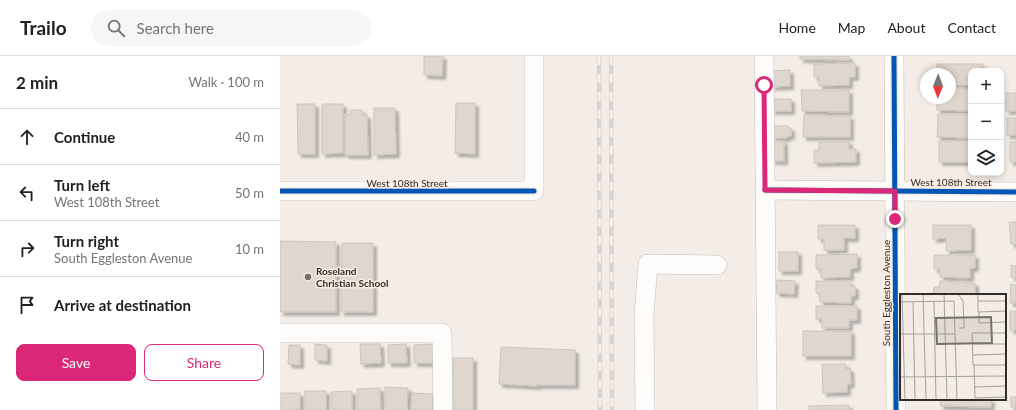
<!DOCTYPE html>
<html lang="en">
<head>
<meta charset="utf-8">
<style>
	:root { --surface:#fff; --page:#f6f6f6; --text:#202124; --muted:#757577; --line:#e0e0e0; --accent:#db2777 }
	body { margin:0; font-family:Lato,sans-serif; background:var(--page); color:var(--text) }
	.controls { position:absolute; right:12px; top:12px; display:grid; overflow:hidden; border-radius:8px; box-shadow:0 2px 6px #0003 }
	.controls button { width:36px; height:36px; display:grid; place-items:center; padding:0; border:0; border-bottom:1px solid var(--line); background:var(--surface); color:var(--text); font:20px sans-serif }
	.compass { position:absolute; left:640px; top:12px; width:36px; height:36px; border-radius:50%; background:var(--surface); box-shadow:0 2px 6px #0003; rotate:181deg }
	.stop { position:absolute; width:12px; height:12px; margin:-9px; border:3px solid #db2777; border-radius:50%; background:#fff }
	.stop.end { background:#db2777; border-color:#fff; box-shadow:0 1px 4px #0008 }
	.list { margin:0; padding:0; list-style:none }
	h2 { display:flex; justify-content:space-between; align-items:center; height:52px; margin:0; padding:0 16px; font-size:17px }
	h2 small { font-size:13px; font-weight:400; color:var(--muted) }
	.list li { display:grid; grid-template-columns:26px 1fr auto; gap:12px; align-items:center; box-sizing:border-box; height:56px; padding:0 16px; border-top:1px solid var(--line) }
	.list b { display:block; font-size:15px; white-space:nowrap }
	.list p { margin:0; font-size:13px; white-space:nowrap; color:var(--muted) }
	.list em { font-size:13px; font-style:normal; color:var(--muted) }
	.actions { display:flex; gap:8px; padding:12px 16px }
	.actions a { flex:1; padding:9px 0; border:1px solid var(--accent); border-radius:8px; text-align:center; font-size:14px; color:var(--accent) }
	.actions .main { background:var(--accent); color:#fff }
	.icon { flex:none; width:22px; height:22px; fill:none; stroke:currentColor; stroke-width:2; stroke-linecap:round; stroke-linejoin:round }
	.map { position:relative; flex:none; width:736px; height:354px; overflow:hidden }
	header { display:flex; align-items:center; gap:24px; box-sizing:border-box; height:56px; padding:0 20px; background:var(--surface); border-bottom:1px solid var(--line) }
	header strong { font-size:19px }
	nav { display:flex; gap:22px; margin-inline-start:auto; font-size:14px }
	.search { width:280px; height:36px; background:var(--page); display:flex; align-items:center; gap:10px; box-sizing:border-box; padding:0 14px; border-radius:22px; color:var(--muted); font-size:15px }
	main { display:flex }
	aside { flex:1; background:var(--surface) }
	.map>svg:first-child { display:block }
	.building { fill:#dfd6ce; stroke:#cac5c0; filter:url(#shadow) }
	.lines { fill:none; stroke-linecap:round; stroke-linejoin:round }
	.minor-casing { stroke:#c3beb8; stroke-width:20 }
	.minor { stroke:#fdfcfb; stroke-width:19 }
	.rail-casing { stroke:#d7d4d3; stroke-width:4.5 }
	.rail { stroke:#faede1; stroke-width:3; stroke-dasharray:9; stroke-linecap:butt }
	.cycleway-casing { stroke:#faede1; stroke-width:8 }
	.cycleway { stroke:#0057b8; stroke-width:5 }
	.route { stroke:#db2777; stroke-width:5 }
	.poi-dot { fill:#76706c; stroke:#faede1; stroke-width:1.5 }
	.labels { text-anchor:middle; stroke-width:3; stroke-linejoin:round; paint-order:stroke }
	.street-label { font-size:10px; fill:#322d29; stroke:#faede1 }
	.poi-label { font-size:10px; font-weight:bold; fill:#322d29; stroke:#faede1; text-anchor:start }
	.inset-road { fill:none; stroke:#a6a09b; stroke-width:1 }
	.view { fill:#76706c; fill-opacity:0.15; stroke:#76706c; stroke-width:2 }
	.inset-edge { fill:none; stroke:#322d29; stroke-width:2 }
</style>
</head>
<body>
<header>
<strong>Trailo</strong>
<div class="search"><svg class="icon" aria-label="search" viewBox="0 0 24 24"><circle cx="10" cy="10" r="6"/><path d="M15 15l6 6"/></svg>Search here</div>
<nav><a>Home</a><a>Map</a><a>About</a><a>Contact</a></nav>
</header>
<main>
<aside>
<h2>2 min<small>Walk · 100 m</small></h2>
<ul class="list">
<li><svg class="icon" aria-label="ahead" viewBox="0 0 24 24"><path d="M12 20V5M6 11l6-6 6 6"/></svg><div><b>Continue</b></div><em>40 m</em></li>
<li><svg class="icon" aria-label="left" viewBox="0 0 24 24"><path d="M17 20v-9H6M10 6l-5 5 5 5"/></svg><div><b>Turn left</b><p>West 108th Street</p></div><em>50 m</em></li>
<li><svg class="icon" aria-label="right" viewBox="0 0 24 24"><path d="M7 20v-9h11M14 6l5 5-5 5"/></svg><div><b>Turn right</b><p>South Eggleston Avenue</p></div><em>10 m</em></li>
<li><svg class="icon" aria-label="arrive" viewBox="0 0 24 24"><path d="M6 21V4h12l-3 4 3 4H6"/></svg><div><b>Arrive at destination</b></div></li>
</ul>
<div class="actions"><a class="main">Save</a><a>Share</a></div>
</aside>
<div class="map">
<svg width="736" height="354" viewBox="0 0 736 354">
	<defs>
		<filter id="shadow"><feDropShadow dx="3.5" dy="3.5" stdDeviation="1" flood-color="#0004"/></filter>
	</defs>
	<rect width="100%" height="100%" fill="#f4ede7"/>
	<g class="building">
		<polygon points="144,0 163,0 162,20 144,19"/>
		<polygon points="520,0 569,0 569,4 520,3"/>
		<polygon points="575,7 575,21 569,21 569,29 539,30 539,21 534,21 534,8"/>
		<polygon points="657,8 703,8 702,13 707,12 707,15 691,15 691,29 670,29 670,18 657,18"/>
		<polygon points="510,14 510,30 492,31 492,15"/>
		<polygon points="672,32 685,32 685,34 691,34 691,55 657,54 657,42 670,42 670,34 672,34"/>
		<polygon points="521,34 569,34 569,56 522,55"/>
		<rect x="726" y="37" width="10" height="18"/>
		<rect x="492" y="43" width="19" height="12"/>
		<polygon points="176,47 195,47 195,98 175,97"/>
		<polygon points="17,48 35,48 35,98 18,98"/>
		<polygon points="42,48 63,48 63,97 42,98"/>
		<polygon points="94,52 115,52 116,98 94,99"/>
		<polygon points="70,54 82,54 83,59 87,59 88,99 65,99 65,58 71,59"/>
		<polygon points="658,58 691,58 691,82 657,81"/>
		<polygon points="524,59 570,60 570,81 523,81"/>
		<rect x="727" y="62" width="9" height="17"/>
		<polygon points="492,70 508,70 508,72 511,72 511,80 507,80 507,82 492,82"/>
		<rect x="492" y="85" width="12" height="20"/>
		<polygon points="539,85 569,85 569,93 576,93 576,106 534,107 534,94 539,94"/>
		<rect x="659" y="85" width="32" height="21"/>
		<rect x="730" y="86" width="6" height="20"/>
		<polygon points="729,166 736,166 736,188 731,188"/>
		<polygon points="538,169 575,169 575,182 564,182 564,194 544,194 544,183 538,183"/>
		<polygon points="653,169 691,169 691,194 666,195 666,182 653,183"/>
		<polygon points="0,185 56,186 56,256 0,256"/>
		<polygon points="62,187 93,187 93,256 61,256"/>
		<rect x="499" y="196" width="19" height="19"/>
		<polygon points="577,198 577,212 570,213 570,221 541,222 541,213 536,213 536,199"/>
		<polygon points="654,199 695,199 695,212 690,212 690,222 660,221 660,213 654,213"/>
		<polygon points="731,209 736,210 736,222 731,221"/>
		<polygon points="497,224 515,225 514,238 496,237"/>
		<polygon points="536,225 570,225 570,230 575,230 575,240 571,240 571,247 540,246 540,238 536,237"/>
		<polygon points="660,225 695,227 695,238 690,238 690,239 653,239 654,231 659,231"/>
		<polygon points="731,228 736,229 736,247 730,247"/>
		<polygon points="536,250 577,250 577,264 569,264 569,272 542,272 542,263 536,263"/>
		<rect x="730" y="255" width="6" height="19"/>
		<rect x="523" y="275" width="48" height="25"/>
		<polygon points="35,288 47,289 47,305 35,304"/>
		<polygon points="80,288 100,288 101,307 81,308"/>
		<polygon points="126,288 127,307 108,307 108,289"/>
		<polygon points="153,288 153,307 134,307 134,289"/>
		<polygon points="9,289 20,289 20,309 8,308"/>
		<polygon points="221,291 295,294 295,329 257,329 257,330 219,328"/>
		<rect x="173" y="302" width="20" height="52"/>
		<polygon points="542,308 566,308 566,313 570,312 571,328 567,328 567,336 543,337"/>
		<polygon points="105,331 128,332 127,354 105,354"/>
		<polygon points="100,332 101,354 77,354 77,333"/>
		<rect x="25" y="335" width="21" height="19"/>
		<polygon points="72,335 72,354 52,354 51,336"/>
		<rect x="1" y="337" width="19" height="17"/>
		<polygon points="132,337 153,338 152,354 131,354"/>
		<rect x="731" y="341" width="5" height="10"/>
		<polygon points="661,343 711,343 711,351 660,350"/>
		<polygon points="569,349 569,354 529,354 529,350"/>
	</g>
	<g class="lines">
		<g class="minor-casing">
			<g id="minor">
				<polyline points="484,0 487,354"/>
				<polyline points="614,0 616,354"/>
				<polyline points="485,134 736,136"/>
				<polyline points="0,135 254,135 254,0"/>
				<polyline points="0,277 162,277 163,354"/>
				<polyline points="365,354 364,260 368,208 437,209"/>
			</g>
		</g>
		<use href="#minor" class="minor"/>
		<g class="rail-casing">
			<g id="rail">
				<polyline points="319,0 320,354"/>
				<polyline points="331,0 332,354"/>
			</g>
		</g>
		<use href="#rail" class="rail"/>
		<g class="cycleway-casing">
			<g id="cycleway">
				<polyline points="614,0 616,354"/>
				<polyline points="485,134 736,136"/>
				<polyline points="0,135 254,135"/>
			</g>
		</g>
		<use href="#cycleway" class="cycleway"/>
	</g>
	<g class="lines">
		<polyline class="route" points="484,29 485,134 615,135 615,163"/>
	</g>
	<circle class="poi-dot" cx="28" cy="221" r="4"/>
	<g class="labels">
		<g class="street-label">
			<text x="671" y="130">West 108th Street</text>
			<text x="127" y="131">West 108th Street</text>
			<text transform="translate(606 237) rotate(-90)" y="4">South Eggleston Avenue</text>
		</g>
		<g class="poi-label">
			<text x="36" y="219">Roseland<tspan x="36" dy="12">Christian School</tspan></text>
		</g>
	</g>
	<g transform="translate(620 238)">
		<rect width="106" height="106" fill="#f4ede7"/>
		<path class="inset-road" d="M2,0L5,106M23,0L26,106M44,0L47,106M58,0L63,7L64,30V34H59M78,0V18L106,17M78,7H106M0,8L54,7L57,106M13,8L15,106M34,8L36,106M79,18V29L106,28M106,39H72L73,71H106M0,40H55M73,50H106M73,61L106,60M74,71L75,104L106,103M0,83L106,82M74,93L106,92"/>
		<path class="view" d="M91,23L92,49L37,50L36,24Z"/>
		<rect width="106" height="106" class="inset-edge"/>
	</g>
</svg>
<div class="controls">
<button>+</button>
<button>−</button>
<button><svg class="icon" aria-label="layers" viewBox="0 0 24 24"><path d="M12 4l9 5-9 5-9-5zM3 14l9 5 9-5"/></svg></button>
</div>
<svg class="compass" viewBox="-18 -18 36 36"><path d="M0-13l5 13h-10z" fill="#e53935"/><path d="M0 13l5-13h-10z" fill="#757577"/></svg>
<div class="stop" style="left:484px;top:29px"></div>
<div class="stop end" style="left:615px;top:163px"></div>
</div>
</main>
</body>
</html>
